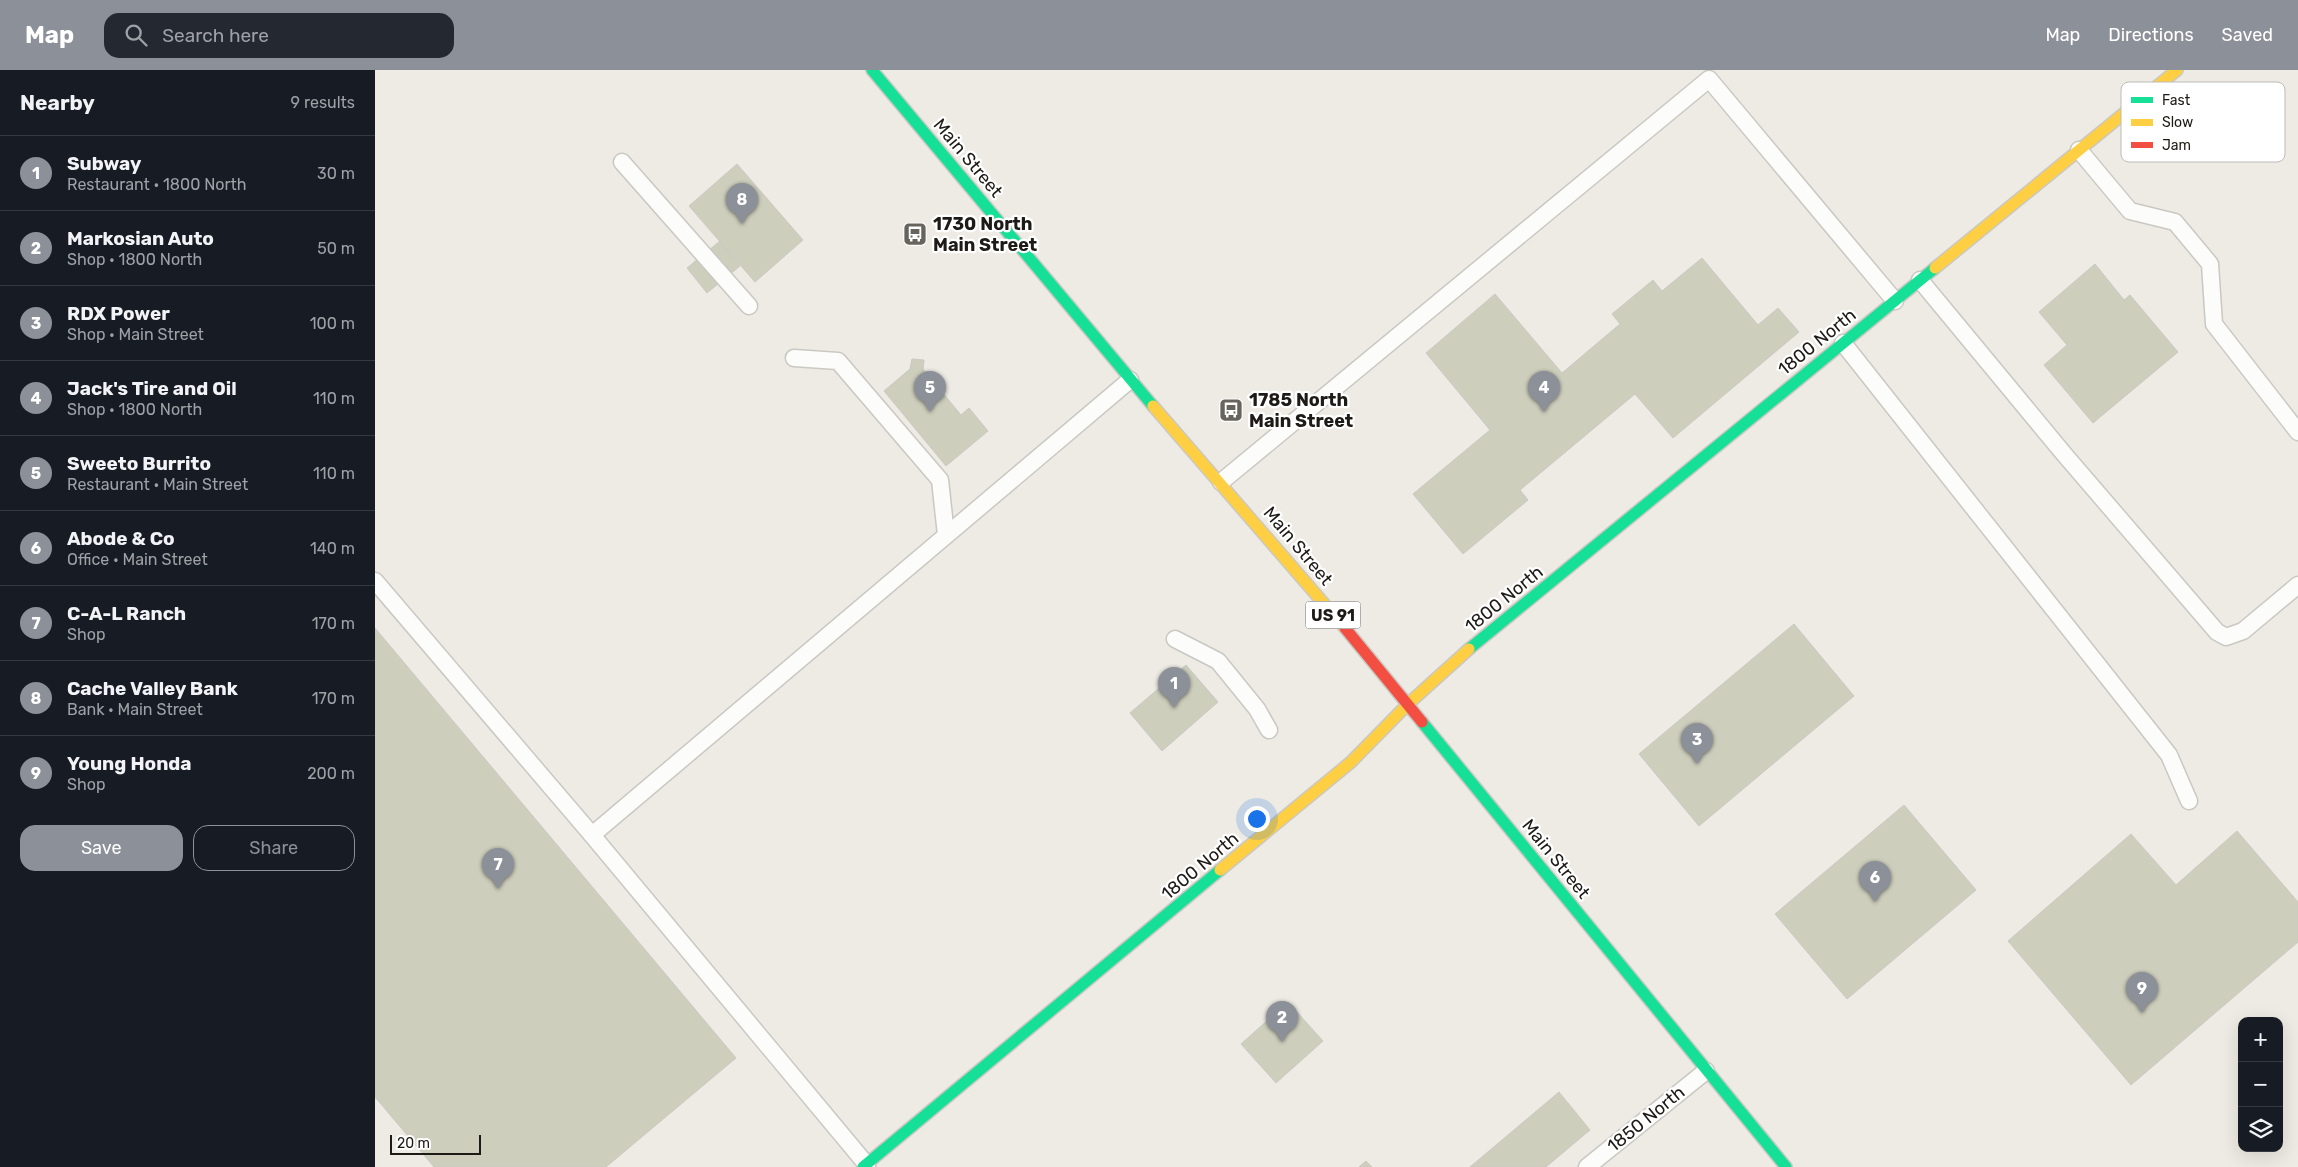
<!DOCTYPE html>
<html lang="en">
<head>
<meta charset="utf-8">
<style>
	:root { --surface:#171b24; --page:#242831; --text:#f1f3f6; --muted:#9ea1a6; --line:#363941; --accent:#8c9099 }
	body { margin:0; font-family:Rubik,sans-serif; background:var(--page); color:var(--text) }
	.controls { position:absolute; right:15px; bottom:15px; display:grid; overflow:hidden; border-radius:10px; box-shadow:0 5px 20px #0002 }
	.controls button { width:45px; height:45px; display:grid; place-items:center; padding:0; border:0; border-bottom:1px solid var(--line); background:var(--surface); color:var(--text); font:25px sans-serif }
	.scale { position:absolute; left:15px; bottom:12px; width:91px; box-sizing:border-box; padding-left:5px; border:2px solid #1e1b16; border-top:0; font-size:14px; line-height:18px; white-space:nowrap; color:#1e1b16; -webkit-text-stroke:4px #fff; paint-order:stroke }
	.you { position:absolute; left:881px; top:748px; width:18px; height:18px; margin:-12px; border:4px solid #fff; border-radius:50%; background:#1a73e8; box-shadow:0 0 0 8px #1a73e833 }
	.badge { display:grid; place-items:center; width:32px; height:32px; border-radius:50%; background:var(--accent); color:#fff; font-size:16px; font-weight:700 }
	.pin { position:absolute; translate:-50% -41px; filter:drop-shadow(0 1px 2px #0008) }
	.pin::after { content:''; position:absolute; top:26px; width:18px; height:15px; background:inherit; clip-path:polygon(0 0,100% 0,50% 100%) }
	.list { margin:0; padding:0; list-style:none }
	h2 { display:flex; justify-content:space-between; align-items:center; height:65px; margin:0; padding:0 20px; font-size:21px }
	h2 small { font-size:16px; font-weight:400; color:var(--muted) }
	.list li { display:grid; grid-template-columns:32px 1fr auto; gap:15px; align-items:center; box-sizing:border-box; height:75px; padding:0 20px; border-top:1px solid var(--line) }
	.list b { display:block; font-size:19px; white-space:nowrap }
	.list p { margin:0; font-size:16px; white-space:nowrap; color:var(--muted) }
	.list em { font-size:16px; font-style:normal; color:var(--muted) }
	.actions { display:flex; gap:10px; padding:15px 20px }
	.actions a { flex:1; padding:11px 0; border:1px solid var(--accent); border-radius:15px; text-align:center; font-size:18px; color:var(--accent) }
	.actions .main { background:var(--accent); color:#fff }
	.icon { flex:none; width:28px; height:28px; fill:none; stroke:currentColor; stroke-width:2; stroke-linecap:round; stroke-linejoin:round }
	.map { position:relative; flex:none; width:1923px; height:1097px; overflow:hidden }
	header { display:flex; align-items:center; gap:30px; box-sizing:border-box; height:70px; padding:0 25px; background:var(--accent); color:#fff }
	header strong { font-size:24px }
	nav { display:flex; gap:28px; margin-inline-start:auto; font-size:18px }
	.search { width:350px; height:45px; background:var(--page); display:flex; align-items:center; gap:12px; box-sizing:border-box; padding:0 18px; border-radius:15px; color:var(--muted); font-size:19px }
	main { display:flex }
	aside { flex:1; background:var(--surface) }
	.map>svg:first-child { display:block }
	.building { fill:#cdcebc; stroke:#cac9c3 }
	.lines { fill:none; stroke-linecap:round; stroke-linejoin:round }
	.lane-casing { stroke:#cac8c2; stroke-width:19 }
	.fast-casing { stroke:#cac8c2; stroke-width:14 }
	.slow-casing { stroke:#cac8c2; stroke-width:14 }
	.jam-casing { stroke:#cac8c2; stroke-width:14 }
	.lane { stroke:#fcfcfb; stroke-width:16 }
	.fast { stroke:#16e098; stroke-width:11 }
	.slow { stroke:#ffcf43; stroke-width:11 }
	.jam { stroke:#f24e42; stroke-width:11 }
	.labels { text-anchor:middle; stroke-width:4.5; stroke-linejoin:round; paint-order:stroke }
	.shield { fill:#fff; stroke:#625f5c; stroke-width:1 }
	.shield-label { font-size:16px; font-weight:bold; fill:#1e1b16 }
	.street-label { font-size:18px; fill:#1e1b16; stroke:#fff }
	.poi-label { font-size:18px; font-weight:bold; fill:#1e1b16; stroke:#fff; text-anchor:start }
	.key { fill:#fff; stroke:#bcbbb9; stroke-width:1 }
	.key-label { font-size:14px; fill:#1e1b16 }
</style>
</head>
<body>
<header>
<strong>Map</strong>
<div class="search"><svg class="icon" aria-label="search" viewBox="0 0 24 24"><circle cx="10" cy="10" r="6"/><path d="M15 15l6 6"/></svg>Search here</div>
<nav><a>Map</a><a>Directions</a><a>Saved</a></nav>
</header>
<main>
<aside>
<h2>Nearby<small>9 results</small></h2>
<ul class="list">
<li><span class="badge">1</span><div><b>Subway</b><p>Restaurant · 1800 North</p></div><em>30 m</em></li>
<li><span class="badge">2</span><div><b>Markosian Auto</b><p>Shop · 1800 North</p></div><em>50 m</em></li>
<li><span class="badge">3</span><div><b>RDX Power</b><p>Shop · Main Street</p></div><em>100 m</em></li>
<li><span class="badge">4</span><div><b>Jack's Tire and Oil</b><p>Shop · 1800 North</p></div><em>110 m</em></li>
<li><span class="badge">5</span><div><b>Sweeto Burrito</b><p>Restaurant · Main Street</p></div><em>110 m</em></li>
<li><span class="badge">6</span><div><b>Abode &amp; Co</b><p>Office · Main Street</p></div><em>140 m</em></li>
<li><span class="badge">7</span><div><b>C-A-L Ranch</b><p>Shop</p></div><em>170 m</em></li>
<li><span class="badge">8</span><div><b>Cache Valley Bank</b><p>Bank · Main Street</p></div><em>170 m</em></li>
<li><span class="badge">9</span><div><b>Young Honda</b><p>Shop</p></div><em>200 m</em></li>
</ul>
<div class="actions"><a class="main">Save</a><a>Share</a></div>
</aside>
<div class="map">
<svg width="1923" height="1097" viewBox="0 0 1923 1097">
	<rect width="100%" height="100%" fill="#eeebe4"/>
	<g class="building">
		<polygon points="362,94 428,170 380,212 314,136"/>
		<polygon points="345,171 365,196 332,223 312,198"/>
		<polygon points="1327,188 1383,255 1403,238 1424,262 1298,368 1260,324 1145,420 1153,430 1088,484 1038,424 1115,360 1051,283 1120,224 1187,303 1245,254 1237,244 1278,210 1287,221"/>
		<polygon points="1720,194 1749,230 1755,225 1803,282 1718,353 1669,295 1692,275 1664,242"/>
		<polygon points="537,289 549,290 548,299 586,345 594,338 613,361 571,396 509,321 535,299"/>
		<polygon points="1419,554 1479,626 1324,756 1264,684"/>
		<polygon points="0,558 361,988 231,1097 59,1097 0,1027"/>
		<polygon points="811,595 843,632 787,681 755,643"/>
		<polygon points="1529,735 1601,820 1472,929 1400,844"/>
		<polygon points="1862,761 1923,832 1923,872 1756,1015 1633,871 1756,764 1801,815"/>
		<polygon points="913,932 948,971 901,1013 866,974"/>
		<polygon points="1184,1022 1215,1060 1171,1097 1095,1097"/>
		<polygon points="991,1091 997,1097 984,1097"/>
	</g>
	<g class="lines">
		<g class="lane-casing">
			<g id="lane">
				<polyline points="1704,80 1755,141 1800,152 1835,194 1839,254 1923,362"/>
				<polyline points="247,92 374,236"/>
				<polyline points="1545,210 1689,384 1842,562 1851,567 1868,561 1923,515"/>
				<polyline points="1468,273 1794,685 1814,731"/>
				<polyline points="419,288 463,291 565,410 571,465"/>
				<polyline points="846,412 1334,9 1520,231"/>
				<polyline points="0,511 217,765 492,1095"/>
				<polyline points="800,569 843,591 882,639 894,660"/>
				<polyline points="217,765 755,310"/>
				<polyline points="1212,1097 1331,1001"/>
			</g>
		</g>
		<g class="fast-casing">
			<g id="fast">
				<polyline points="497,0 778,336"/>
				<polyline points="1094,579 1560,198"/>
				<polyline points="1047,652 1411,1097"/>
				<polyline points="488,1097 845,800"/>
			</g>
		</g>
		<g class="slow-casing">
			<g id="slow">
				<polyline points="1560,198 1802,0"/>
				<polyline points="778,336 970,558"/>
				<polyline points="845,800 976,692 1033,634 1094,579"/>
			</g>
		</g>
		<g class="jam-casing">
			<polyline id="jam" points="970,558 1047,652"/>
		</g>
		<use href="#lane" class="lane"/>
		<use href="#fast" class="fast"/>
		<use href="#slow" class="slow"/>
		<use href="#jam" class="jam"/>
	</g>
	<defs>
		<g id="bus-square" transform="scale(1.25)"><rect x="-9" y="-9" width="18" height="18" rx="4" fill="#67645e" stroke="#fff"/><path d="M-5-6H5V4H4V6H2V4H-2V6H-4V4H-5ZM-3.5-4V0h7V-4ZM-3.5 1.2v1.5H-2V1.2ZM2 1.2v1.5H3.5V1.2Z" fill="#fff"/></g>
	</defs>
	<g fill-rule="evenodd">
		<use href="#bus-square" x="540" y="164"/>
		<use href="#bus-square" x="856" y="340"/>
	</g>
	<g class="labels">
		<rect class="shield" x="930.5" y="531.5" width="55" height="27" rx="4"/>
		<g class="shield-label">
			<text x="958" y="551">US 91</text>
		</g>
		<g class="street-label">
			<text transform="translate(593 88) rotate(50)" y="6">Main Street</text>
			<text transform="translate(1442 272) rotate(-39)" y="6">1800 North</text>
			<text transform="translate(923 476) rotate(50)" y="6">Main Street</text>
			<text transform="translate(1129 529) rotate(-39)" y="6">1800 North</text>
			<text transform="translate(1181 789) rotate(51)" y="6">Main Street</text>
			<text transform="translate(825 796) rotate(-40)" y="6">1800 North</text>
			<text transform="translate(1271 1049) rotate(-39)" y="6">1850 North</text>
		</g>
		<g class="poi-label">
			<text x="558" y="160">1730 North<tspan x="558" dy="21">Main Street</tspan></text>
			<text x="874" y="336">1785 North<tspan x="874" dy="21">Main Street</tspan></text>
		</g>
	</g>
	<rect x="1746" y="12" width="164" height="80" rx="8" class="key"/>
	<rect x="1756" y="27" width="22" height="6" fill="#16e098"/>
	<rect x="1756" y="49" width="22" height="7" fill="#ffcf43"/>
	<rect x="1756" y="72" width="22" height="6" fill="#f24e42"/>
	<g class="key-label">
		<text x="1787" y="35">Fast</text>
		<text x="1787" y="57">Slow</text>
		<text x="1787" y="80">Jam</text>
	</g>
</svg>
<div class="controls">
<button>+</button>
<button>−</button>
<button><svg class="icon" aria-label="layers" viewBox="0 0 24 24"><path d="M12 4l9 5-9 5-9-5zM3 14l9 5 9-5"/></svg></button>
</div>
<div class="scale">20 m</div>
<div class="you"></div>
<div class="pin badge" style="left:799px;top:638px">1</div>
<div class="pin badge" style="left:907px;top:972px">2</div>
<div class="pin badge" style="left:1322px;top:694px">3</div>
<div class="pin badge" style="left:1169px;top:342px">4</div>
<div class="pin badge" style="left:555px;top:342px">5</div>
<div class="pin badge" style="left:1500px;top:832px">6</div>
<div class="pin badge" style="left:123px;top:819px">7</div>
<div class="pin badge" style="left:367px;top:154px">8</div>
<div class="pin badge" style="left:1767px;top:943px">9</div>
</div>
</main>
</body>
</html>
